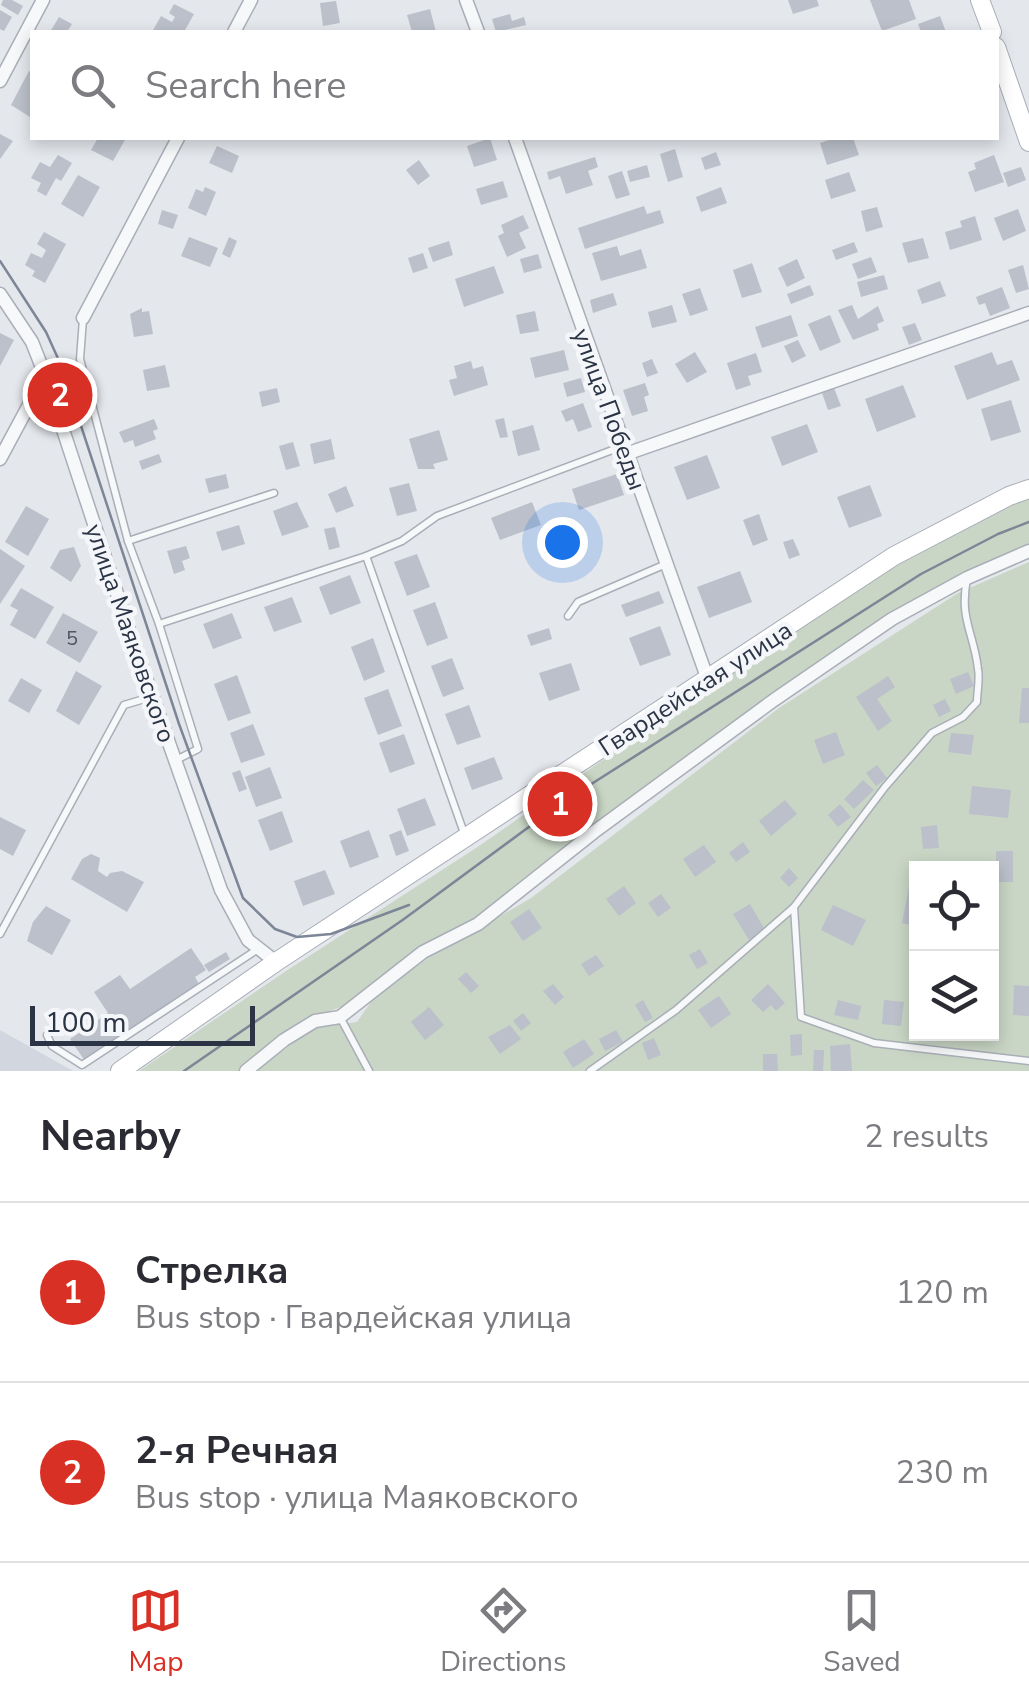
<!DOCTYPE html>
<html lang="en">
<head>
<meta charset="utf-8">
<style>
	:root { --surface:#fff; --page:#f2f2f3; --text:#2b2b33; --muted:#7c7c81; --line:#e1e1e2; --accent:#d93025 }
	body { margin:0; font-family:"Nunito Sans",sans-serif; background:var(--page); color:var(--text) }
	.controls { position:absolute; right:30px; bottom:30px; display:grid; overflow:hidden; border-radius:0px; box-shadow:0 5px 15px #0003 }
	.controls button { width:90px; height:90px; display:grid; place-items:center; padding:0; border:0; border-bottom:2px solid var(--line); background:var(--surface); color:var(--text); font:50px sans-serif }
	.scale { position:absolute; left:30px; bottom:25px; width:225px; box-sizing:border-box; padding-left:10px; border:5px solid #2b3445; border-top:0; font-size:28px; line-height:35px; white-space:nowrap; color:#2b3445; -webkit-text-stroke:8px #f4f6f9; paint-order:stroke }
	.you { position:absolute; left:562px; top:542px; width:35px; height:35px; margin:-25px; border:8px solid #fff; border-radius:50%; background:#1a73e8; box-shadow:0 0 0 15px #1a73e833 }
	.badge { display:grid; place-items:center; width:65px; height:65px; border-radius:50%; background:var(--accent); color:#fff; font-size:32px; font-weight:700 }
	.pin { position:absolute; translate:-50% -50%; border:5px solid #fff; box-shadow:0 2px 10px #0006 }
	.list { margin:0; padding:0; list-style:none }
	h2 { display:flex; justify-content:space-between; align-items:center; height:130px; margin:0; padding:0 40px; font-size:42px }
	h2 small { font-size:32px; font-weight:400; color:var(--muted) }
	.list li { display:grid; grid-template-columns:65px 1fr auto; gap:30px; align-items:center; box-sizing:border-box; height:180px; padding:0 40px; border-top:2px solid var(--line) }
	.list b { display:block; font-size:38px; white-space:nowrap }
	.list p { margin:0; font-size:32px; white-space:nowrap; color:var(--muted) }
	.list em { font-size:32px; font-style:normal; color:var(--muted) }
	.icon { flex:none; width:55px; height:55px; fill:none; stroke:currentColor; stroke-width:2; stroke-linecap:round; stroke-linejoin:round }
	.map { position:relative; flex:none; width:1029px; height:1071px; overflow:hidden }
	.search { position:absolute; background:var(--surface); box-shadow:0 5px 15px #0003; left:30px; right:30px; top:30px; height:110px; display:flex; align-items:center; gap:25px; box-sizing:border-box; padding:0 35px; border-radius:0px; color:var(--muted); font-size:38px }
	.sheet { height:490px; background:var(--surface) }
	nav { display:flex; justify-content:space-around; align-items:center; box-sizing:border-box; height:140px; border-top:2px solid var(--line); background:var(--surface); font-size:28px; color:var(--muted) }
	nav a { display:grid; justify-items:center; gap:5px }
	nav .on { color:var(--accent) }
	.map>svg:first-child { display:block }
	.built { fill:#d2d6de }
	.green { fill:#c9d6c5; fill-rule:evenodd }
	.building { fill:#bbc0ca }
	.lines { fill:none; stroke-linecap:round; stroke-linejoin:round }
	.service-casing { stroke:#a9aeb7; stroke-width:9 }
	.minor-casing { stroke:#a9aeb7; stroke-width:15 }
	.secondary-casing { stroke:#a9aeb7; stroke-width:20 }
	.service { stroke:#f7f8fa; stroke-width:6 }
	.minor { stroke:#f7f8fa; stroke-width:12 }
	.secondary { stroke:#fff; stroke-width:18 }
	.tram { stroke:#7d8696; stroke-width:2.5 }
	.labels { text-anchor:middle; stroke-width:9; stroke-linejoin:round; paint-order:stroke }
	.number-label { font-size:20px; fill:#4f5766 }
	.street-label { font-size:25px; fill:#2b3445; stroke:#f4f6f9 }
</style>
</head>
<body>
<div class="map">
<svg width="1029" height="1071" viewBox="0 0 1029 1071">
	<rect width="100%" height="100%" fill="#e4e7ec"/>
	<polygon class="built" points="0,1030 16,1039 73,1071 0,1071"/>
	<g class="green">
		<polygon points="1029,497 1029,548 930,597 733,730 523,892 341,1007 303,1020 239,1071 139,1071 286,971 476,848 711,685 900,562"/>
		<path d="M1029,562V1071H254L314,1028L357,1022L373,999L428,958L531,898L779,708L958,593ZM916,868H992V1034H916Z"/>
	</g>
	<g class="building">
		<polygon points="3,0 12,0 23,6 18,15 1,5"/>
		<polygon points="788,0 817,0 819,6 793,14"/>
		<polygon points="870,0 909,0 916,19 882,31"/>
		<polygon points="336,1 340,23 323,26 320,3"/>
		<polygon points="174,4 194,14 184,32 152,32 161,16 172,22 175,17 169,13"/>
		<polygon points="430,9 436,32 412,32 407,15"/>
		<polygon points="0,10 12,17 4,31 0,29"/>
		<polygon points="510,14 512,21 524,17 526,25 496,32 492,19"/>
		<polygon points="940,16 946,32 921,32 918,24"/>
		<polygon points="59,17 72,24 67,32 50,32"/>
		<polygon points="29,71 32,73 30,117 11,105"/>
		<polygon points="0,134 13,141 0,159"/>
		<polygon points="98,138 126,138 113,161 91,150"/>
		<polygon points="490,138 497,160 474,167 467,146"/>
		<polygon points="835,138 853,138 859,155 827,165 820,143"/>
		<polygon points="217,146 239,156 232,173 209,163"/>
		<polygon points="675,149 683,177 668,182 660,154"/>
		<polygon points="716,152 721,165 705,170 701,158"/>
		<polygon points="58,155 72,163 61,181 56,178 46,196 37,191 41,183 31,178 40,162 50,167"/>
		<polygon points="994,155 1004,182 975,192 968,172 976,169 974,163"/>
		<polygon points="595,157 598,167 588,171 593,185 566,194 560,176 549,180 547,172"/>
		<polygon points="419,160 430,176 418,185 406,170"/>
		<polygon points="647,165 650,177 630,182 627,171"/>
		<polygon points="1021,167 1026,180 1008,187 1003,173"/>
		<polygon points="622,171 630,195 616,199 608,176"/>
		<polygon points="849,172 856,191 831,199 825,180"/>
		<polygon points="78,175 100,187 83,217 61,204"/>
		<polygon points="503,181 508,197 481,205 476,189"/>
		<polygon points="205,187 216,192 206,216 188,208 196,189 203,192"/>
		<polygon points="721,187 727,203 701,212 696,197"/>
		<polygon points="644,206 647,214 660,210 664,223 585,249 578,228"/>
		<polygon points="877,207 883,227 866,232 861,211"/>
		<polygon points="1018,209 1026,231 1003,241 994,218"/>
		<polygon points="162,210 178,215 173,229 158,224"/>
		<polygon points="523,215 529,228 519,233 526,248 507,257 498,236 504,233 501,225"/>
		<polygon points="975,216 982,240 950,250 945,232 962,227 960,221"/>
		<polygon points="44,232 66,244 45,283 32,276 35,271 25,265 31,253 42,258 46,250 37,244"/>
		<polygon points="189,237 218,248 210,267 181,256"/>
		<polygon points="229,237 237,241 230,258 222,254"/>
		<polygon points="923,238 929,258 908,263 902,243"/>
		<polygon points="449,241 453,255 433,262 428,248"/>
		<polygon points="854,242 858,252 836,260 832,250"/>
		<polygon points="617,246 620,256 641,249 647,268 601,281 592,253"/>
		<polygon points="423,253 428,268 413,273 408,258"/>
		<polygon points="538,254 542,268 524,273 520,259"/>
		<polygon points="871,257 877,272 858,279 852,264"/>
		<polygon points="797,259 805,278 787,287 778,268"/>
		<polygon points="752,263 762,292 742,298 733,270"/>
		<polygon points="1023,265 1029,289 1016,293 1008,270"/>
		<polygon points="494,266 504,293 464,307 455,279"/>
		<polygon points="884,275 888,289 861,297 857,282"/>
		<polygon points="940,281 946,296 922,304 917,290"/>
		<polygon points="810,285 814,295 791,304 787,294"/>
		<polygon points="1002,287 1010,308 990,316 985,303 979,305 976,297"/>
		<polygon points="700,288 708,310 690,316 682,294"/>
		<polygon points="613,293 617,305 593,313 590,300"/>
		<polygon points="672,305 677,322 652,328 648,312"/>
		<polygon points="852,305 858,319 878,306 884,321 877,324 879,330 853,340 838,310"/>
		<polygon points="142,308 142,312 149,311 153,334 134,337 130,314"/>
		<polygon points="535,311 539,331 520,334 516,315"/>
		<polygon points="791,315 798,336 762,348 755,327"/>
		<polygon points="830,315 841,342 820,351 808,324"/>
		<polygon points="915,323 922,340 909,345 902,327"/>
		<polygon points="0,333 14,340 0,366"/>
		<polygon points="798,340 806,356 792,363 784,346"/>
		<polygon points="564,350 569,370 535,378 530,358"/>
		<polygon points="695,352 707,372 687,383 675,364"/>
		<polygon points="992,352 997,365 1012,360 1020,380 967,400 954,366"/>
		<polygon points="756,353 762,372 748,376 751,385 736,390 727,363"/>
		<polygon points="652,359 658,373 647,377 642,363"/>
		<polygon points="471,361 473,369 483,366 488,385 454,396 449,380 457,378 454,366"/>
		<polygon points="165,365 170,387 147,391 143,370"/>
		<polygon points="581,378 585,392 567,397 563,383"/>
		<polygon points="645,383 649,395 644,397 648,411 632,416 623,390"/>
		<polygon points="903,385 916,417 877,432 865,399"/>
		<polygon points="277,388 280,402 262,407 259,392"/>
		<polygon points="834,388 841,406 828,410 822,393"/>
		<polygon points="1011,400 1021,432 991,441 981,409"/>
		<polygon points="583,403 592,427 578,432 573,419 566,422 561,411"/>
		<polygon points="504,418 508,437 500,438 495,420"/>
		<polygon points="154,419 158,429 153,431 156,439 135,447 133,440 124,443 119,432"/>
		<polygon points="807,424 818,452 782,466 771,437"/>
		<polygon points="533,425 540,450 518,456 512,431"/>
		<polygon points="439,430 448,460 433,464 435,469 418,469 409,439"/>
		<polygon points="331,439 335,459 314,464 310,444"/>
		<polygon points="293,442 300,466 286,470 279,446"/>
		<polygon points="159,454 162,462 142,470 139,461"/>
		<polygon points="707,455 720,488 687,500 674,467"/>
		<polygon points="226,474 229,488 209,493 205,479"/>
		<polygon points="617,474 624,495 579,510 572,489"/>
		<polygon points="409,483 417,511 397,516 389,488"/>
		<polygon points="870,485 882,516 849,528 837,497"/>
		<polygon points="346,486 354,506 336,513 328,494"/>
		<polygon points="297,502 309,527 282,536 273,511"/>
		<polygon points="532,502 541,525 500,540 491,518"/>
		<polygon points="26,506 49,519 28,556 5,542"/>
		<polygon points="759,514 768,540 753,546 743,520"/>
		<polygon points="239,525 245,544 222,551 216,532"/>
		<polygon points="335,527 340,547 329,550 324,529"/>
		<polygon points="793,539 800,555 789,559 783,542"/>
		<polygon points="186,546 190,558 182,561 185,570 174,574 167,551"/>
		<polygon points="74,547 81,566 71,582 50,568 60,550"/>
		<polygon points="0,549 25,566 0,604"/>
		<polygon points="417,554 430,587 407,596 394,562"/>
		<polygon points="740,571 752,602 709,618 697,587"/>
		<polygon points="350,575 361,603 330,615 319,587"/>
		<polygon points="21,588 54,607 35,639 10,625 18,610 10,606"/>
		<polygon points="659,591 664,603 626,617 621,605"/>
		<polygon points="292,597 302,622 274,632 264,607"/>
		<polygon points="435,602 448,638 427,646 413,610"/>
		<polygon points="63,613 98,632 80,663 46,643"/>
		<polygon points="232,613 242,638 213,649 203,624"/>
		<polygon points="660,626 671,655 640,666 629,638"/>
		<polygon points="549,628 552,639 531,646 527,635"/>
		<polygon points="373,638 385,672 364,681 351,647"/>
		<polygon points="452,658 464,689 443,697 431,666"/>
		<polygon points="571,663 580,690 549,701 539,673"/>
		<polygon points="76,671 102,686 79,725 56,711"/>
		<polygon points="968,672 974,686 956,694 950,679"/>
		<polygon points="237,675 251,713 228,721 214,684"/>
		<polygon points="888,676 895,687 877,699 892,721 878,731 856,697"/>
		<polygon points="21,678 42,690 29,713 8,701"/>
		<polygon points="1022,688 1029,688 1029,723 1019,723"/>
		<polygon points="388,689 402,726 378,735 364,698"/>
		<polygon points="945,699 951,711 939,717 933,705"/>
		<polygon points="469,705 481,737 457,745 445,714"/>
		<polygon points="253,724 265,755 241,763 230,733"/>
		<polygon points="836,732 845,755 823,764 814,740"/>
		<polygon points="951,733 974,735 971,755 948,752"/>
		<polygon points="404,734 415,764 390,773 379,743"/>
		<polygon points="494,757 503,779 472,790 464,768"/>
		<polygon points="877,765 887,778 876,786 866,773"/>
		<polygon points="270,767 282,798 256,807 245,777"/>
		<polygon points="240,770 247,789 239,792 232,773"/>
		<polygon points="863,780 874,790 854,809 844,799"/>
		<polygon points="972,786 1011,790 1008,818 969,814"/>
		<polygon points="425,798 436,825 407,836 397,809"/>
		<polygon points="785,800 797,814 771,836 759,821"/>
		<polygon points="840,804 851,817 838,827 828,815"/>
		<polygon points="282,811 293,842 270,851 258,820"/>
		<polygon points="0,817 26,830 13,856 0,849"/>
		<polygon points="937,825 939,848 923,849 921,827"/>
		<polygon points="369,830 379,857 350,868 340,841"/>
		<polygon points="401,830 409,851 396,856 389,835"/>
		<polygon points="743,842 750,852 736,862 729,853"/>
		<polygon points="704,845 716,862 695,877 683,859"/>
		<rect x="996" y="851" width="17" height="31"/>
		<polygon points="91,854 100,858 98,871 107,877 110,873 122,871 144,882 127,912 71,879 82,859"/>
		<polygon points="789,868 798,878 789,887 780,878"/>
		<polygon points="325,870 335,894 303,906 294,881"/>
		<polygon points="624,886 636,903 619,916 606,899"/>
		<polygon points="909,887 916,889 916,926 902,923"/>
		<polygon points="661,894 671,908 658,917 648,903"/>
		<polygon points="750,904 765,930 749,940 733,914"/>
		<polygon points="833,905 866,920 853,946 821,930"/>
		<polygon points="46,906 71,920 52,955 27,941 33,922"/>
		<polygon points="529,909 542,928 523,941 510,922"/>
		<polygon points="191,948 206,970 195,977 199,984 85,1061 70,1039 108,1013 94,992 120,975 130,989"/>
		<polygon points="700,949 708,963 697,969 689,955"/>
		<polygon points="226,952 230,959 209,972 204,965"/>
		<polygon points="596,955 604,966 589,976 581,964"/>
		<polygon points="466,972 479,986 471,993 458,979"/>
		<polygon points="553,984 564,997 555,1005 543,991"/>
		<polygon points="768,984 785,1003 776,1011 771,1005 763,1012 751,1000"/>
		<polygon points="1014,985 1029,986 1029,1016 1013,1015"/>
		<polygon points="719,996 731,1014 711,1028 698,1010"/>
		<polygon points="643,1000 653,1018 645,1022 635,1005"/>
		<polygon points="838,1000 861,1006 858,1020 834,1015"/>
		<polygon points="884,1000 904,1002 901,1026 882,1024"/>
		<polygon points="429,1007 444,1025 425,1040 411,1022"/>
		<polygon points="523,1013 531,1023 521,1031 513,1021"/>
		<polygon points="510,1025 521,1039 500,1054 488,1037"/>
		<polygon points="616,1030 623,1042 605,1051 599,1039"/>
		<polygon points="802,1034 802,1055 791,1056 790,1035"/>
		<polygon points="654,1038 661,1055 648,1060 642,1043"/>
		<polygon points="584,1039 594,1054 573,1068 563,1052"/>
		<polygon points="850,1044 852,1071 831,1071 830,1046"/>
		<polygon points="814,1050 824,1050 823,1071 813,1071"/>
		<polygon points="763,1054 777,1054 778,1071 763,1071"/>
	</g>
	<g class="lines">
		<g class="service-casing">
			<g id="service">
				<polyline points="83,319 80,359 128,541 159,624 198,749 176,760"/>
				<polyline points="128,541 274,493"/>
				<polyline points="366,556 464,833"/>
				<path d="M967,579C959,619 974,633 978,669C980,679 977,692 977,702L963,717L932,733L885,787L794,907L801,1017L874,1043L1029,1061"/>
				<polyline points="568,616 578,602 666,564"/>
				<polyline points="159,624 366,556 402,541 437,516 623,446"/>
				<polyline points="0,934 124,705 151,697"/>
				<polyline points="340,1017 369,1071"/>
				<polyline points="47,1035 52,1046 82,1065 258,949"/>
				<polyline points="590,1071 676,1010 793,908"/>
			</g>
		</g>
		<g class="minor-casing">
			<g id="minor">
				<polyline points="466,0 478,32"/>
				<polyline points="234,32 251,0"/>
				<polyline points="0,81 43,0"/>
				<polyline points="515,138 708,680"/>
				<polyline points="0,294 32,342 45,375 129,630 221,890 248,940 276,962"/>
				<polyline points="83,318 178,138"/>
				<polyline points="626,454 1029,313"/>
				<polyline points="0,459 45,375"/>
				<polyline points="246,1071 284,1040 315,1021 340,1017 423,952 478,924 594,832 774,700 892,619 967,578 1029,551"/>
			</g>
		</g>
		<g class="secondary-casing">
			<g id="secondary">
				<polyline points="980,0 992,32"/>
				<polyline points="996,47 1029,142"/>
				<polyline points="120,1071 276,962 894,556 1009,496 1029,489"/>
			</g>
		</g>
		<use href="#service" class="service"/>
		<use href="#minor" class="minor"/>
		<use href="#secondary" class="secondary"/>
		<g class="tram">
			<polyline points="0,261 46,332 61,365 179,724 243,898 275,929 297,937 331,934 409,905"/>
			<polyline points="184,1071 404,919 560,804 921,574 998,534 1029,522"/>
		</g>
	</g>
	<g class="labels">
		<g class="number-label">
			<text x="72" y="645">5</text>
		</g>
		<g class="street-label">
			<text transform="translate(610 409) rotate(70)" y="9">улица Победы</text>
			<text transform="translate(131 633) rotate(71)" y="9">улица Маяковского</text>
			<text transform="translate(695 688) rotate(-33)" y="9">Гвардейская улица</text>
		</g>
	</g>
</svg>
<div class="controls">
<button><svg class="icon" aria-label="locate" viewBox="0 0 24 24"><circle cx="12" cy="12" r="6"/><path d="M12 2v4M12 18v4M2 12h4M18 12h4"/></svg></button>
<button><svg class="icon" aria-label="layers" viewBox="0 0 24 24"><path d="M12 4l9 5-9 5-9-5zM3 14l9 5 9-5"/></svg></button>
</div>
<div class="scale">100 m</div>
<div class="you"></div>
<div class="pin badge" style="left:560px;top:804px">1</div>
<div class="pin badge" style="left:60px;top:395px">2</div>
<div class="search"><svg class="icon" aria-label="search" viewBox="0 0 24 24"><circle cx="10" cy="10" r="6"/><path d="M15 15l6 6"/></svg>Search here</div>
</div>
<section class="sheet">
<h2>Nearby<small>2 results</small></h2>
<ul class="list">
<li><span class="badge">1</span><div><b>Стрелка</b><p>Bus stop · Гвардейская улица</p></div><em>120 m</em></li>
<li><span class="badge">2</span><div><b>2-я Речная</b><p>Bus stop · улица Маяковского</p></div><em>230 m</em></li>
</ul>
</section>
<nav>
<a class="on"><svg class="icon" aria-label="map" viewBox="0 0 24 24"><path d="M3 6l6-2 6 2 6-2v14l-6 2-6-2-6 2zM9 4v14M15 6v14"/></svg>Map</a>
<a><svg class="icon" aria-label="directions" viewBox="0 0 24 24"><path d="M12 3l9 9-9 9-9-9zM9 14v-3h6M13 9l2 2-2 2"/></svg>Directions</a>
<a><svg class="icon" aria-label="saved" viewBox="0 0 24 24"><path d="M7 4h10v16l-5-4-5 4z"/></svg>Saved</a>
</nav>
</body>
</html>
